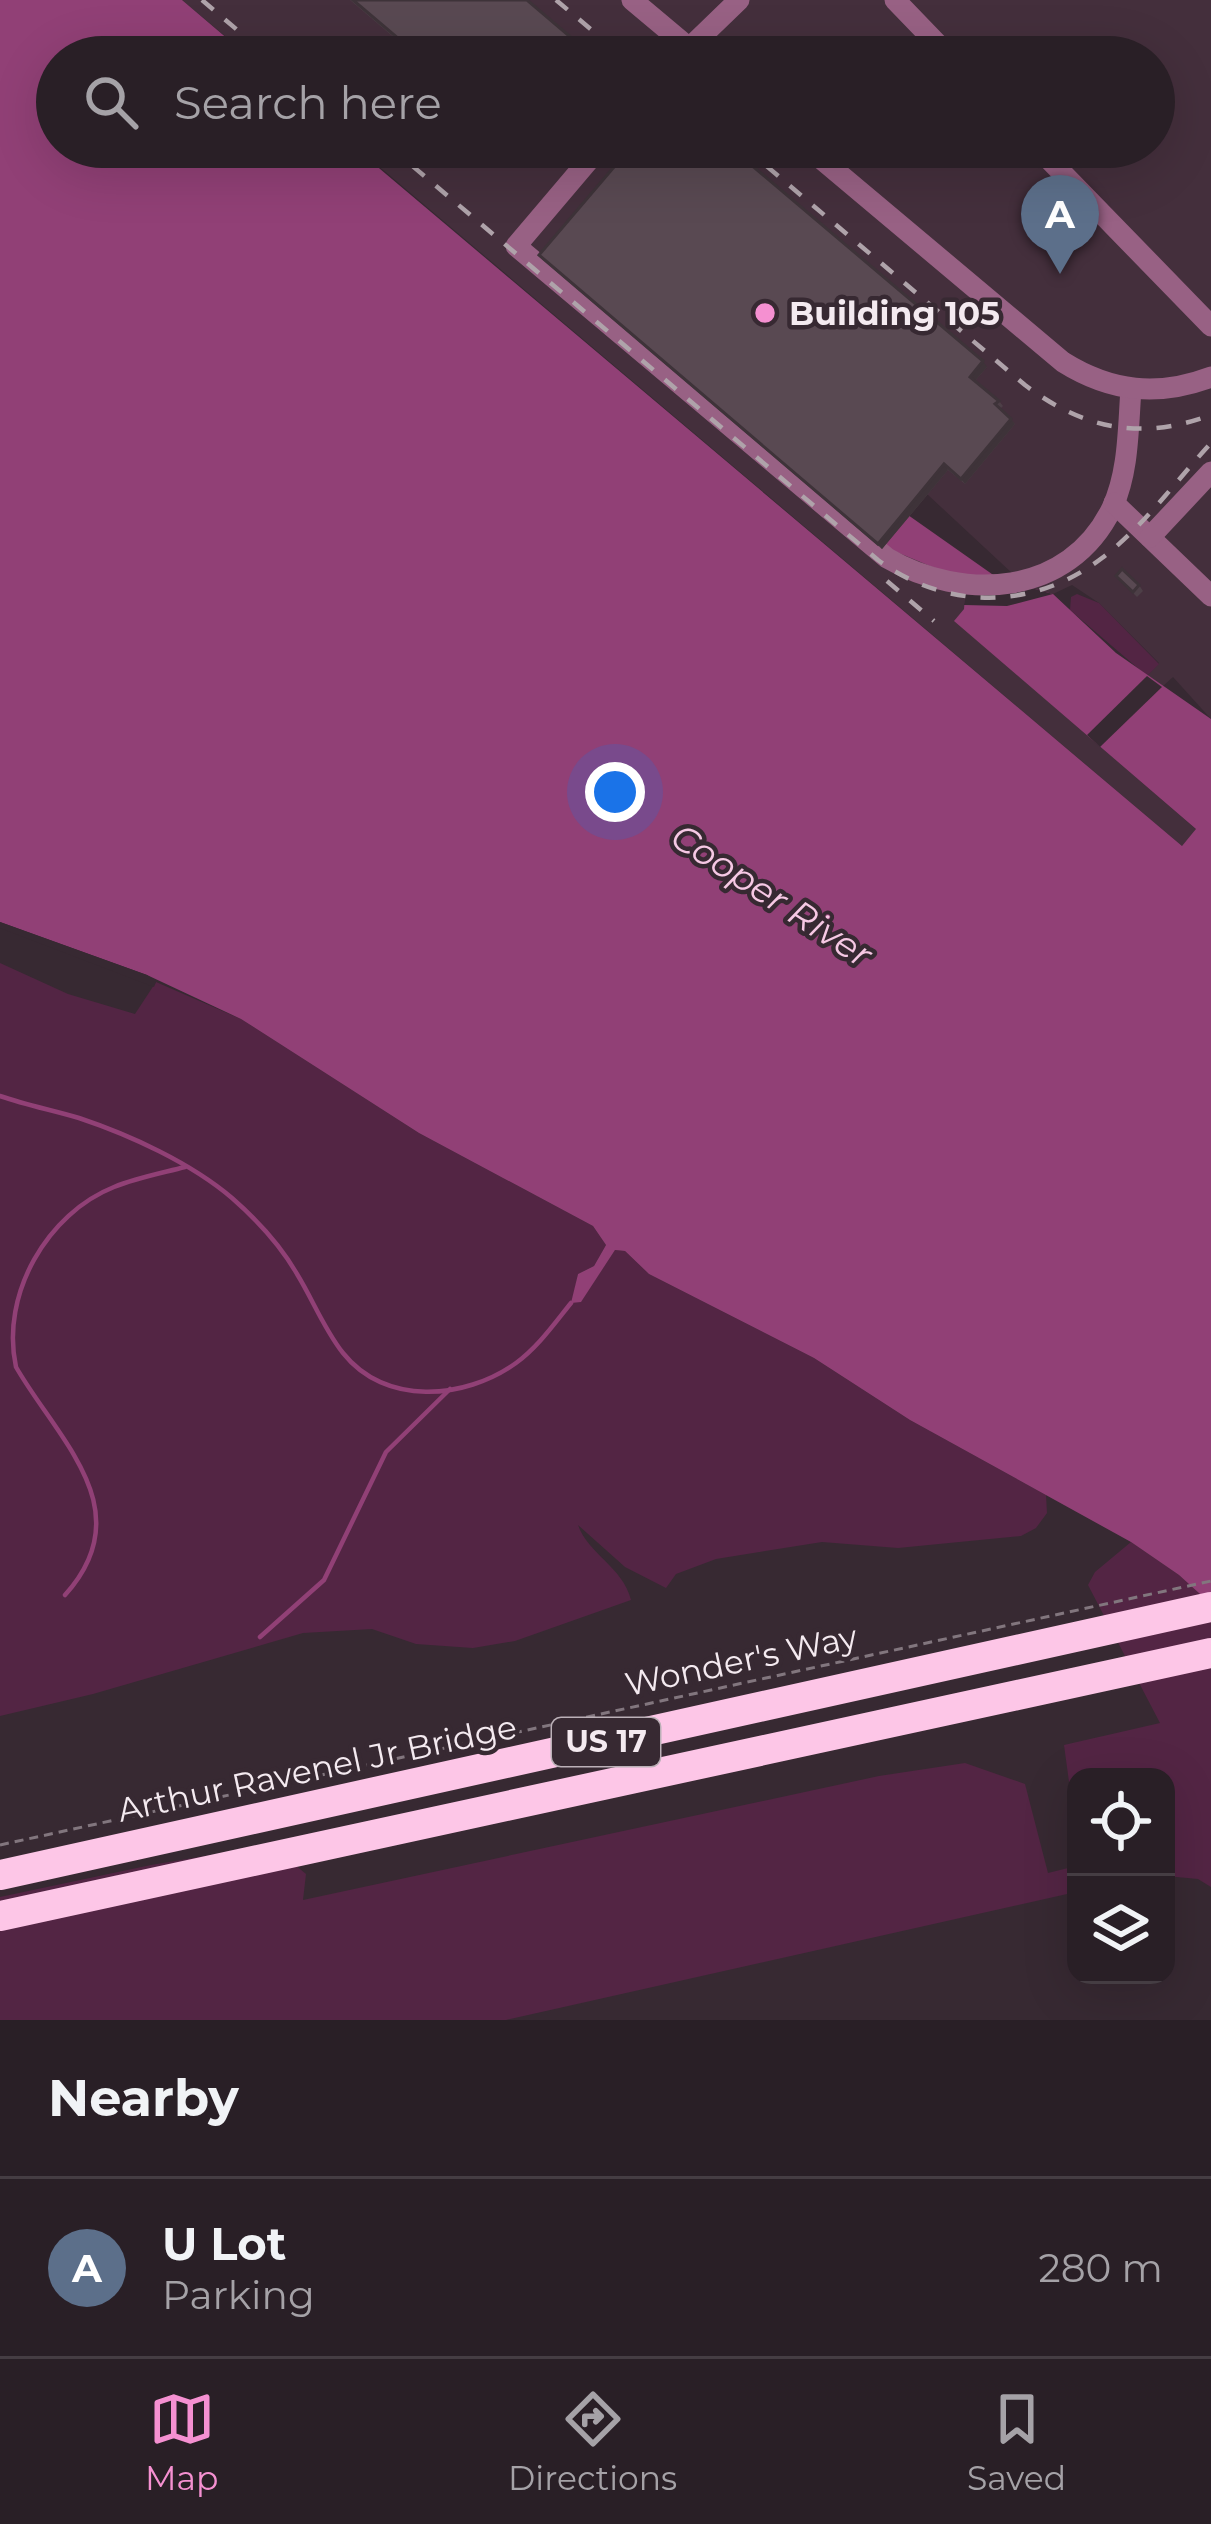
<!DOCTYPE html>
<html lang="en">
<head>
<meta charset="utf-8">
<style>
	:root { --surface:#291f26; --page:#31272e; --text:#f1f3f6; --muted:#a5a2a7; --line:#453d43; --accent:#f590d1 }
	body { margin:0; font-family:Montserrat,sans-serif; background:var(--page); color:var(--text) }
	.controls { position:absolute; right:36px; bottom:36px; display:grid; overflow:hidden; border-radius:24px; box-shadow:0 12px 48px #0002 }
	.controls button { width:108px; height:108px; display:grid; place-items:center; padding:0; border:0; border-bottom:3px solid var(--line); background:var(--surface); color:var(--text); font:60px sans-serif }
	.you { position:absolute; left:615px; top:792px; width:42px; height:42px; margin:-30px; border:9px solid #fff; border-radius:50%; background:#1a73e8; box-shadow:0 0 0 18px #1a73e833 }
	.badge { display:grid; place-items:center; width:78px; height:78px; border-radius:50%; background:var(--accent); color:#fff; font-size:39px; font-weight:700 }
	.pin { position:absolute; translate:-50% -99px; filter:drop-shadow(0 3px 6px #0008) }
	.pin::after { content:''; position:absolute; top:63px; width:42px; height:36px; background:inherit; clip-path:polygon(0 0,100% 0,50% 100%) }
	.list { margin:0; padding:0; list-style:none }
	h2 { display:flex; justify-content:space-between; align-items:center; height:156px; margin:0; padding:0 48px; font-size:51px }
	h2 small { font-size:39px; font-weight:400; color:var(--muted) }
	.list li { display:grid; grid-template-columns:78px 1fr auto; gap:36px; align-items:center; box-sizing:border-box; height:180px; padding:0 48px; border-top:3px solid var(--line) }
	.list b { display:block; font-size:45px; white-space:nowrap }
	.list p { margin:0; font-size:39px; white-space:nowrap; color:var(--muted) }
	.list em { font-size:39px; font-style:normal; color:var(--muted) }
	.icon { flex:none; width:66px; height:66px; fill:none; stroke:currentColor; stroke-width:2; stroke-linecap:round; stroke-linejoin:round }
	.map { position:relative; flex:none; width:1211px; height:2020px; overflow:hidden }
	.search { position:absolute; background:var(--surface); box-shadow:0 12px 48px #0002; left:36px; right:36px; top:36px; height:132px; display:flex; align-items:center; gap:30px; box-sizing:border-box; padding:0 42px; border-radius:66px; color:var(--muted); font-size:45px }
	.sheet { height:336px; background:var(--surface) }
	nav { display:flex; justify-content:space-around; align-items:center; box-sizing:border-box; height:168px; border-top:3px solid var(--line); background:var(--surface); font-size:33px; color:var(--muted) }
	nav a { display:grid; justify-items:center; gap:6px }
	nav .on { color:var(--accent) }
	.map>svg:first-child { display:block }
	.built { fill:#442f3c }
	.green { fill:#532544 }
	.water { fill:#914076 }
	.pier { fill:#372932 }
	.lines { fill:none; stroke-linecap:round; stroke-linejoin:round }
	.stream { stroke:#914076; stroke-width:4.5 }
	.path { stroke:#82767e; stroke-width:3; stroke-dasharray:9 6; stroke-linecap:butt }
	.minor { stroke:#986184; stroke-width:21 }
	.highway { stroke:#fdc6e7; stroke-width:30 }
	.rail { stroke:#afa3aa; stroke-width:4.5; stroke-dasharray:15 15; stroke-linecap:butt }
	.wall { fill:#4d3f47 }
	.shaded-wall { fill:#3e3339 }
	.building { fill:#594952; stroke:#3e3339; stroke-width:3 }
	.poi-dot { fill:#f590d1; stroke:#372932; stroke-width:4.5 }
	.labels { text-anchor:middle; stroke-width:9; stroke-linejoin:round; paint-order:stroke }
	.shield { fill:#372932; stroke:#bbb0b7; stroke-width:3 }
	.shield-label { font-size:30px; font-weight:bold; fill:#f4eaf0 }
	.poi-label { font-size:33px; font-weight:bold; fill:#f4eaf0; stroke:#372932; text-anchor:start }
	.street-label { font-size:33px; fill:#f4eaf0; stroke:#372932 }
	.water-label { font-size:36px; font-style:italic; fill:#f6c8e4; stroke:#372932 }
</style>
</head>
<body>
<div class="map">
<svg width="1211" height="2020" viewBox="0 0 1211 2020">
	<rect width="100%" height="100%" fill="#372932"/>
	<polygon class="built" points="182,0 1211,0 1211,719 1173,677 1162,687 1147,676 1159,663 1099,603 1072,585 1053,594 999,579 1013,574 927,494 908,515 966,581 964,609 955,621 1197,830 1182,846 356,147 1154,147 1154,57 250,57"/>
	<g class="green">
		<polygon points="1077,594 1099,603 1159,664 1147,676 1070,610 1071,597"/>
		<path d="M0,963L68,994L135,1014L156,982L241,1019L419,1133L593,1226L606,1245L594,1266L578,1274L572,1302L581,1301L615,1250L625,1251L649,1274L814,1358L910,1420L1046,1495L1047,1513L1036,1528L1021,1536L898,1548L822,1542L716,1559L676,1574L666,1588L625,1567L578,1525C588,1554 623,1567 631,1600L515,1641L473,1648L416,1644L372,1629L303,1633L93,1694L0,1716Z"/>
		<polygon points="1131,1542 1179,1575 1211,1604 1211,1887 1198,1879 1166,1876 1166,1777 1076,1777 1076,1833 1064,1745 1160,1723 1088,1585 1095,1572"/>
		<polygon points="965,1763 1025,1784 1048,1873 1076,1866 1076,1892 506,2020 0,2020 0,1897 151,1865 271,1845 306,1874 303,1900 879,1776"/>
	</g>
	<polygon class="water" points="0,0 182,0 249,57 57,57 57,147 354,147 1182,846 1196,829 954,621 964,609 966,581 882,546 908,515 999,579 1053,594 1116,653 1211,719 1211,1604 1179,1575 1131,1542 910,1420 814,1358 649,1274 625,1251 615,1250 581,1302 571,1303 578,1274 594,1266 606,1245 593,1226 419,1133 241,1019 147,975 0,922"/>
	<g class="pier">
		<polygon points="999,579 1053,594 1007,606 964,605 966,581"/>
		<polygon points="1147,676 1162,687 1100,747 1087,735"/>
		<polygon points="0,922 147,975 156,982 154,987 0,928"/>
	</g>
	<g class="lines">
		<g class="stream">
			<path d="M0,1096C26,1105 52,1110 79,1118C130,1135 191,1163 232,1198C256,1219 281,1246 297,1274C313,1300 324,1329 343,1353C385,1406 464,1400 516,1363C538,1347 554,1324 571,1303"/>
			<path d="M65,1595C142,1510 58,1440 16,1367C0,1294 48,1213 114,1187C136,1178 162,1173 185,1167"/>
			<polyline points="260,1637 324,1580 386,1452 450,1389"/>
		</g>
		<polyline class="path" points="0,1845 1211,1581"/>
		<g class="minor">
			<polyline points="632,0 700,57"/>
			<polyline points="895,0 950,57"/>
			<polyline points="680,57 739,0"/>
			<path d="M600,147L516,246L887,558C963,602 1069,597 1112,508C1129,472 1128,428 1131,389"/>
			<path d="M807,147L1063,362C1111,392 1158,397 1211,377"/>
			<polyline points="1037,147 1211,326"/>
			<polyline points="1114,503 1211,596"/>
			<polyline points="1150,537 1211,472"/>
		</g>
		<g class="highway">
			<polyline points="0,1875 1211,1607"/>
			<polyline points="0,1916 1211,1653"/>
		</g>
		<g class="rail">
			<polyline points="202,0 269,57"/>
			<polyline points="556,0 624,57"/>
			<path d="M390,147L878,560C947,611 1034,610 1102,558C1143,527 1176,481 1211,443"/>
			<path d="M744,147L1025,385C1083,429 1141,441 1211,415"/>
			<polyline points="887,581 934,621"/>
		</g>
	</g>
	<g class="wall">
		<polygon points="350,0 527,0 574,40 578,46 568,57 417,57"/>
		<polygon points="539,255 987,367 975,381 999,401 1003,406 1000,409 1015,424 965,484 948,470 882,549 543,260"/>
		<polygon points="1116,576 1139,585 1143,591 1137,597"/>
	</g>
	<g class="shaded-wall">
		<polygon points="574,40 578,46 568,57 560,57"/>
		<polygon points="983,361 987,367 974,382 970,377"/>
		<polygon points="1011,419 1015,424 965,484 961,479"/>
		<polygon points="944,464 948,470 882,549 878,544"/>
	</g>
	<g class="building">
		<polygon points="353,0 527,0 574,40 560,57 420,57"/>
		<polygon points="631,147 730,147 983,361 970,377 999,401 995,404 1011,419 961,479 944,464 878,544 539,255"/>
		<polygon points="1122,569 1139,585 1133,592 1116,576"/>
	</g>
	<circle class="poi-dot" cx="765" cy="313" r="12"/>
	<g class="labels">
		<rect class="shield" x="552" y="1718" width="108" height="48" rx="9"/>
		<g class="shield-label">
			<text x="606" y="1752">US 17</text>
		</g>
		<g class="poi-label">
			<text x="789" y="325">Building 105</text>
		</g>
		<g class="street-label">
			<text transform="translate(741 1660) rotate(-12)" y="12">Wonder's Way</text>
			<text transform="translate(317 1768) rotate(-12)" y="12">Arthur Ravenel Jr Bridge</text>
		</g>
		<g class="water-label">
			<text transform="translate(772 895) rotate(33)" y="13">Cooper River</text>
		</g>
	</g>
</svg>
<div class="controls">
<button><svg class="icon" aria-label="locate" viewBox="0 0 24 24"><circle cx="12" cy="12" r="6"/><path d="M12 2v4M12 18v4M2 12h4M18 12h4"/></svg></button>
<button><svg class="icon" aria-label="layers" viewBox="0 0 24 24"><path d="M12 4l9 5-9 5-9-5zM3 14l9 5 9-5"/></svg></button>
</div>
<div class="you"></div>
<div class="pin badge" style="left:1060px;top:274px;background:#5c6f8a">A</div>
<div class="search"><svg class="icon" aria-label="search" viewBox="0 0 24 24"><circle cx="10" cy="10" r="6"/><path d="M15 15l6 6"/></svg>Search here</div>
</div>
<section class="sheet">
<h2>Nearby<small></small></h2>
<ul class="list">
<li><span class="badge" style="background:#5c6f8a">A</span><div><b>U Lot</b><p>Parking</p></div><em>280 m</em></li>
</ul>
</section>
<nav>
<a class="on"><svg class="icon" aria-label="map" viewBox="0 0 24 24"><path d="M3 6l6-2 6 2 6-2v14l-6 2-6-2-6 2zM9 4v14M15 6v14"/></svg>Map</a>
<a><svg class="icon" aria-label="directions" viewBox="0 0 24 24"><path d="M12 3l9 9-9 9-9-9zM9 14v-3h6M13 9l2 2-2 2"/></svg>Directions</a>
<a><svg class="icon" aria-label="saved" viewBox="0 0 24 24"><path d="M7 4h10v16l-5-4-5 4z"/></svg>Saved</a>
</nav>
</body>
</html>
